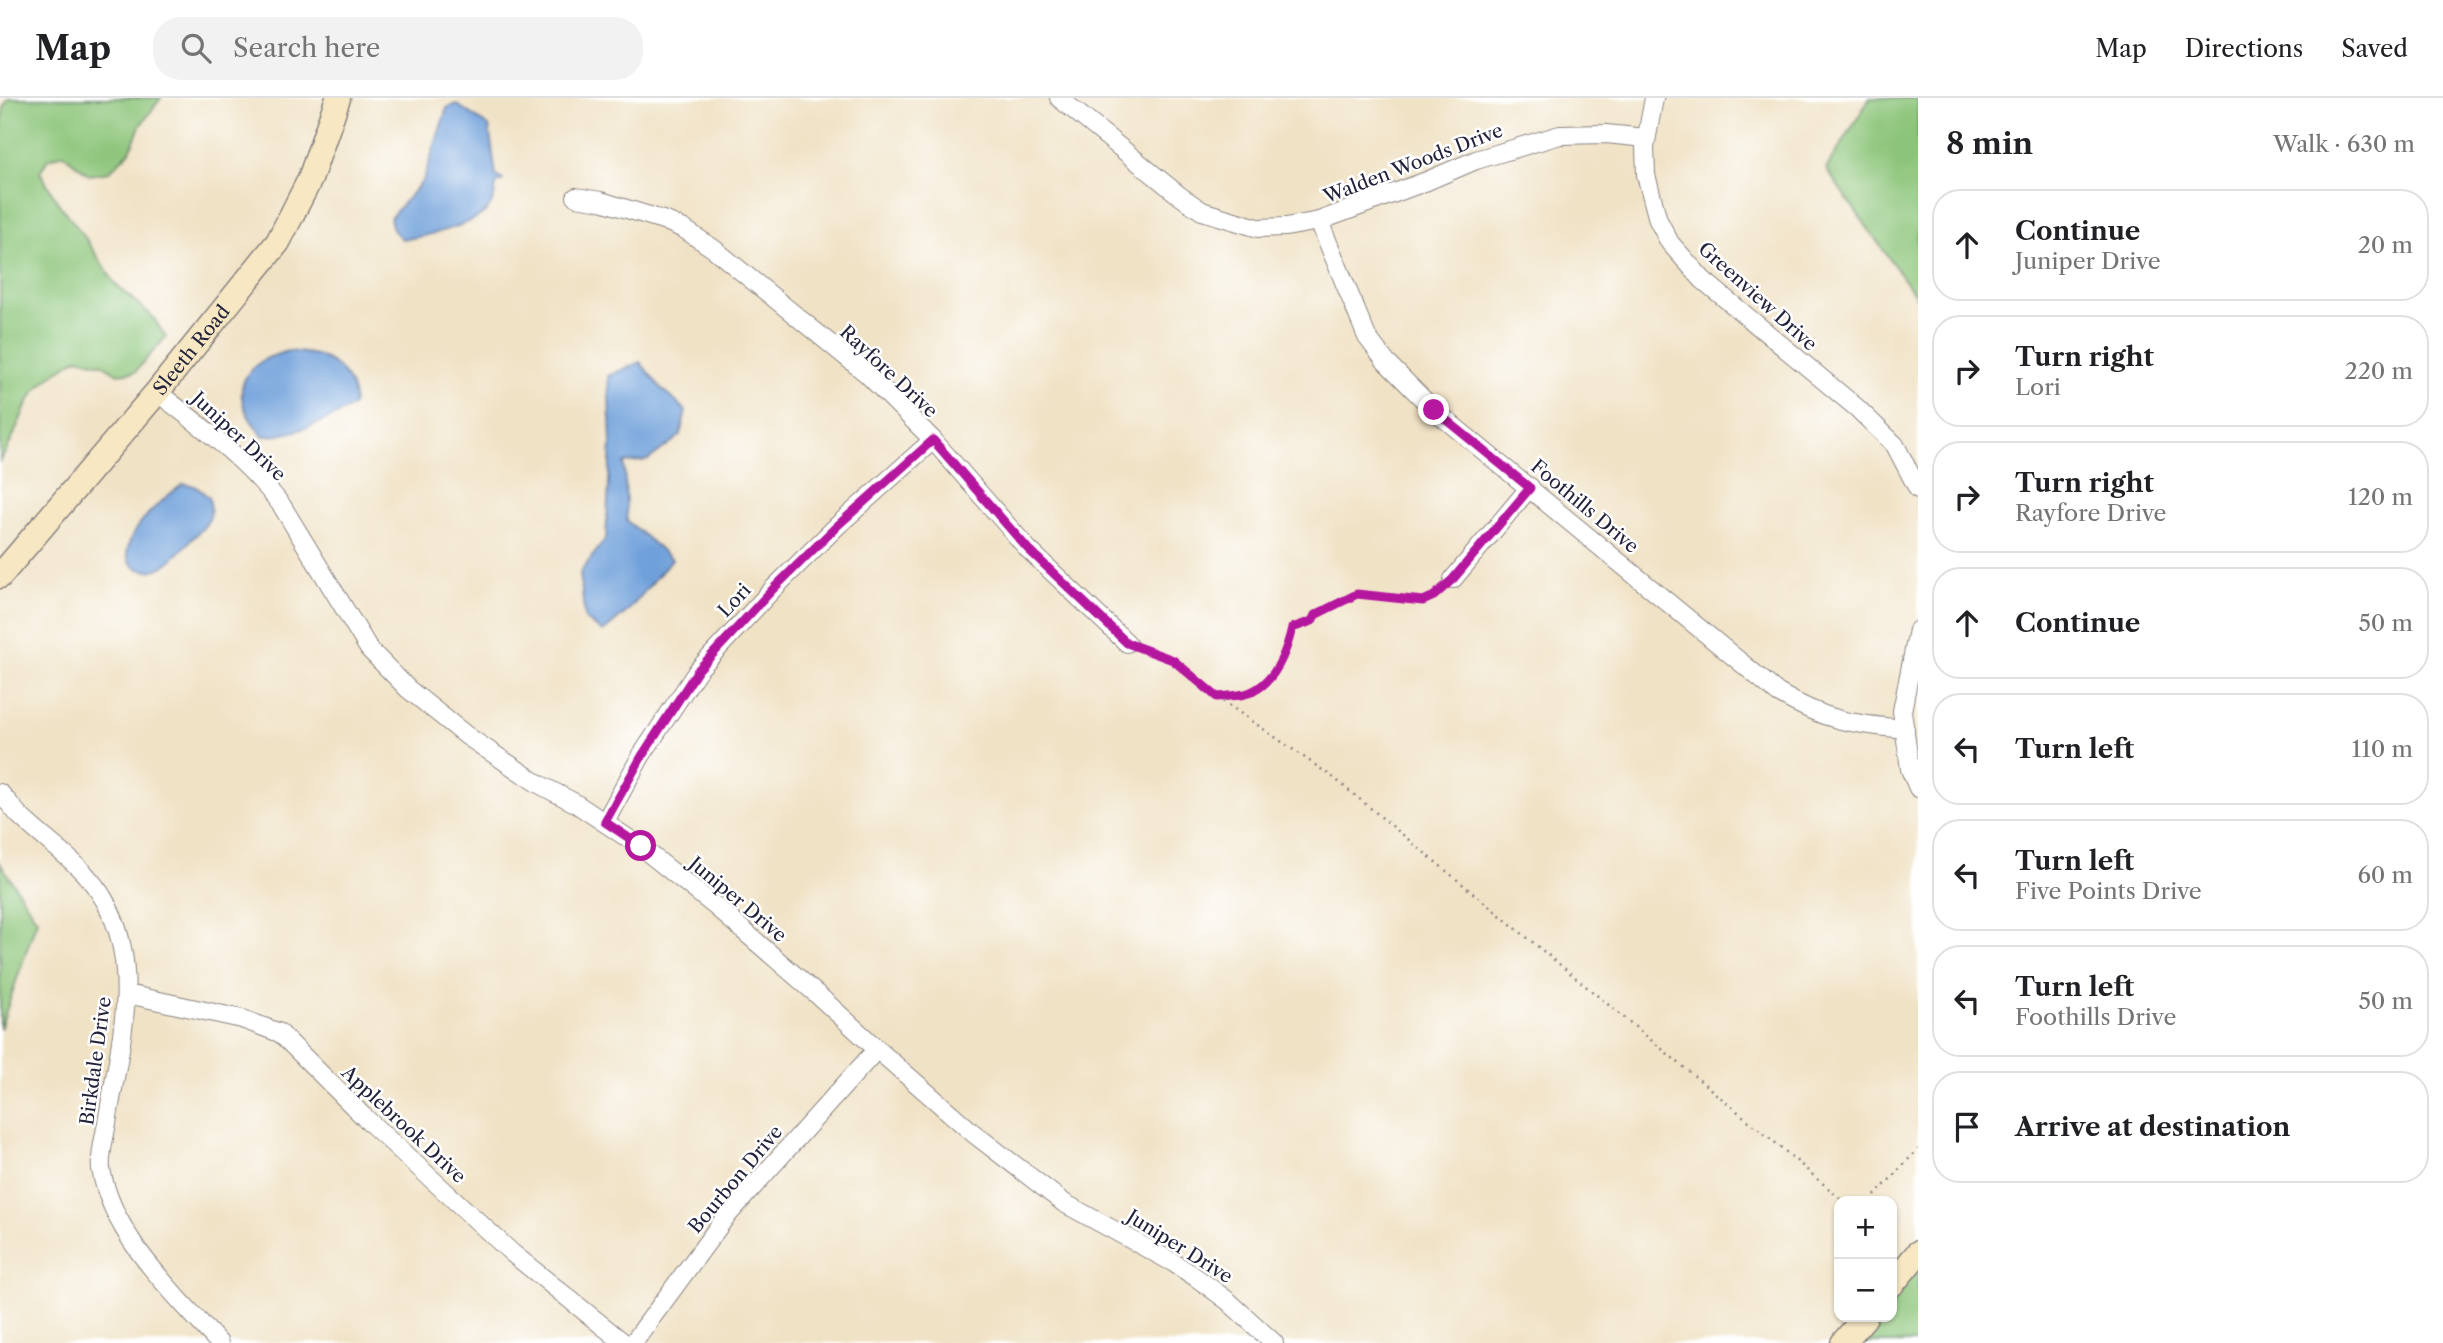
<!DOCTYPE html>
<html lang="en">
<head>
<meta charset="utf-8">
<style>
	:root { --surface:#fff; --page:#f2f2f2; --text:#202124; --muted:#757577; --line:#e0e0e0 }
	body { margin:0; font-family:"Libre Caslon Text",serif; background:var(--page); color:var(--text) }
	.controls { position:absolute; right:21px; bottom:21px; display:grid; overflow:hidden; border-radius:14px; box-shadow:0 2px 5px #0004 }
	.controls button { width:63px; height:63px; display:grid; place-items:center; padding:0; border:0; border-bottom:2px solid var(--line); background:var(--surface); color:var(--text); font:35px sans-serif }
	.stop { position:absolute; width:21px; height:21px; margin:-16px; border:5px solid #b5179e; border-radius:50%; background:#fff }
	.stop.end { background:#b5179e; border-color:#fff; box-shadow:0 2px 7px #0008 }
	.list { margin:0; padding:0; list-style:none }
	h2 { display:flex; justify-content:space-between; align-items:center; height:91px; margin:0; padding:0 28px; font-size:30px }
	h2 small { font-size:23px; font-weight:400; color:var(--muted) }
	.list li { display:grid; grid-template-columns:46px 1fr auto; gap:21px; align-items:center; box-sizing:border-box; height:112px; margin:0 14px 14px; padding:0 14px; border:2px solid var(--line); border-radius:28px }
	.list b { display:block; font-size:26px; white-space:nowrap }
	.list p { margin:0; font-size:23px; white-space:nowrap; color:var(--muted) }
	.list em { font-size:23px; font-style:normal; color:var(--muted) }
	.icon { flex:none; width:38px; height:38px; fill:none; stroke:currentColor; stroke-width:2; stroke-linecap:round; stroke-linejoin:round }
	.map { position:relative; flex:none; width:1918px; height:1245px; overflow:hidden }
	header { display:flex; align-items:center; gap:42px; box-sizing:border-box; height:98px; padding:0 35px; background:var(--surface); border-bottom:2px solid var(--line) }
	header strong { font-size:33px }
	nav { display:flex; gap:38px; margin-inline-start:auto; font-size:24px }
	.search { width:490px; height:63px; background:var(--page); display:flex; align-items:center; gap:18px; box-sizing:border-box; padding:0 24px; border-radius:28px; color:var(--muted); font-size:26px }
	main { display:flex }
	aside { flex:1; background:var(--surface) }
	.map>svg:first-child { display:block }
	.green { fill:#8cc579; stroke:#57745a; stroke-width:2 }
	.water { fill:#6fa0da; stroke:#48618a; stroke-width:2 }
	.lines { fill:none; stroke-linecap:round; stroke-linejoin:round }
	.street-casing { stroke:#898280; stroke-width:20 }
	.secondary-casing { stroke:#898280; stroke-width:27 }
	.path { stroke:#898280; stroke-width:2.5; stroke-dasharray:2 5; stroke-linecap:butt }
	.street { stroke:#fff; stroke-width:18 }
	.secondary { stroke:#f7e8c3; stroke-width:24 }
	.route { stroke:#b5179e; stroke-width:9 }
	.labels { text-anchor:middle; stroke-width:5; stroke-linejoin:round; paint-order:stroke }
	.street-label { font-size:19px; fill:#22223b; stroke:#fff }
</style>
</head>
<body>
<header>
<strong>Map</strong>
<div class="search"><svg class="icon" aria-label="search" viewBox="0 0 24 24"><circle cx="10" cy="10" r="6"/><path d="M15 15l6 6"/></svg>Search here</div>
<nav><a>Map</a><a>Directions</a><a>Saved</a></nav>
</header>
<main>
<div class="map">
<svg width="1918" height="1245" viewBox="0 0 1918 1245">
	<rect width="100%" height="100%" fill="#fff"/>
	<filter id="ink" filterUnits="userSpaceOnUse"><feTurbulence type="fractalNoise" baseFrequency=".0143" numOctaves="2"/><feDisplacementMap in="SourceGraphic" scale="14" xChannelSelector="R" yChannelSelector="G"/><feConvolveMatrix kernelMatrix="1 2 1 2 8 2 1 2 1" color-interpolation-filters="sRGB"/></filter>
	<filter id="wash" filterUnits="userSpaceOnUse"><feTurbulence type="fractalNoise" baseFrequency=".00686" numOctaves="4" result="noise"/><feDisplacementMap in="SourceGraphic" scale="28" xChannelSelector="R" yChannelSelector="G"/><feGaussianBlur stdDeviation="1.57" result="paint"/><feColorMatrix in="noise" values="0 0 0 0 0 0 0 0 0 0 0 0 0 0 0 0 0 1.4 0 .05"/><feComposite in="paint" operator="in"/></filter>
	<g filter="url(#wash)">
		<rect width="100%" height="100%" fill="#f0e2c5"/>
		<g class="green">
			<path d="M8,0H161L140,28L130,53L109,74L89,77L63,56L48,61L40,74L59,106L84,138L116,187L152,218L166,239L135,274L118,276L102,266L78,260C61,271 39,284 29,303C18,323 13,344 0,363V39L4,9Z"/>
			<polygon points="1870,0 1918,0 1918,201 1826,71"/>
			<polygon points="0,765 37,822 0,931"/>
			<polygon points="1918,1170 1918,1245 1855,1245 1877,1219 1892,1219 1892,1201"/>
		</g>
		<g class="water">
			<path d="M456,6L489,28L496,78L503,82L496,86C495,96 494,104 487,112C473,127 422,140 402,141L393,132L390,120L423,83L447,10Z"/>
			<path d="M288,253C298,254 308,255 316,257C337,263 358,286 353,308C330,322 290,339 263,338C241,313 229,285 262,263C269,258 280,256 288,253Z"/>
			<polygon points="640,264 661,290 686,313 680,338 648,362 624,365 627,423 672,461 628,513 603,534 585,521 580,475 606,440 611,345 608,278"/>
			<path d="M183,386L195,388L209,399C214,422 208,425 193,440C179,454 159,483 135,469C129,465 126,457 128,450C132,426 164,400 183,386Z"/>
		</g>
	</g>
	<g filter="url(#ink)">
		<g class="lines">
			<g class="street-casing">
				<g id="street">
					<polyline points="1059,0 1180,98 1202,113 1258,130 1286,129 1319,123 1427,83 1476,62 1560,37 1606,36 1646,40"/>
					<polyline points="1654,0 1645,49 1646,77 1658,122 1670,145 1703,182 1857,310 1895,347 1918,391"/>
					<polyline points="576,99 601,103 666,123 684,131 714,151 866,275 933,342 1028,451 1127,545"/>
					<path d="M1319,123L1367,239L1386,264L1434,312L1778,595C1826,623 1851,626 1905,631"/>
					<path d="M157,294C201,328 248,363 282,408L369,551L408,591L467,638L537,685L575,705L641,749L715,808L820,899L877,951L973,1035L1064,1105L1174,1165L1197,1180L1228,1203L1274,1245"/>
					<polyline points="1453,481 1530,389"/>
					<polyline points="1918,532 1902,613 1910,671 1918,690"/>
					<path d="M0,695C7,702 13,711 21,719C53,750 92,771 111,815C140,880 119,952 108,1019C106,1034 99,1056 101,1071C113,1140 175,1196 219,1245"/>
					<polyline points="605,724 641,658 698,572 773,491 837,428 933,342"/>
					<polyline points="127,896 242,921 280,935 363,1018 512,1155 624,1245"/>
					<polyline points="633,1245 725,1120 877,951"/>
				</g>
			</g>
			<g class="secondary-casing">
				<g id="secondary">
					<path id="s1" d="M0,478L157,294L278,144L310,81L338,0"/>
					<polyline points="1892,1186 1918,1155"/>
					<polyline points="1843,1245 1865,1219"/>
				</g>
			</g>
			<g class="path">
				<path d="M1142,551L1173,563L1217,599C1226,598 1236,598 1245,596C1273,589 1286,555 1292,530C1298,528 1308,526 1312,522C1321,513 1347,496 1360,496C1386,496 1418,512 1440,493"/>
				<polyline points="1217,599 1334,680 1778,1047 1843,1103"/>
				<polyline points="1870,1103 1918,1051"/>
			</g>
			<use href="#street" class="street"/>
			<use href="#secondary" class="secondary"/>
		</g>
	</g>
	<g class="lines" filter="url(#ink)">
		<path class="route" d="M641,748L605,724L642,658L698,572L773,491L837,428L933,342L1028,451L1127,545L1173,562L1217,599C1226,598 1236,598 1245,596C1273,589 1286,555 1292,530L1312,523L1315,517L1357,496L1423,503L1434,498L1453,481L1530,390L1434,312"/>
	</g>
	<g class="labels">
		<g class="street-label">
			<text transform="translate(1413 65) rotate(-21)" y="7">Walden Woods Drive</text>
			<text transform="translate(1758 198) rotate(42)" y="7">Greenview Drive</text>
			<text dy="7" stroke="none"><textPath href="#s1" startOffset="296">Sleeth Road</textPath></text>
			<text transform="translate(889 273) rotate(43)" y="7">Rayfore Drive</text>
			<text transform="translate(239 338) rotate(43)" y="7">Juniper Drive</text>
			<text transform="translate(1585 408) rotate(40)" y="7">Foothills Drive</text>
			<text transform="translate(734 502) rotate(-47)" y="7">Lori</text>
			<text transform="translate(738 801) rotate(40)" y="7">Juniper Drive</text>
			<text transform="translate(95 963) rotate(-82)" y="7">Birkdale Drive</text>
			<text transform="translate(404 1026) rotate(43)" y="7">Applebrook Drive</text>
			<text transform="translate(735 1081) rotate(-50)" y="7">Bourbon Drive</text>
			<text transform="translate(1180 1148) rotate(32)" y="7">Juniper Drive</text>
		</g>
	</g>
</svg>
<div class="controls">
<button>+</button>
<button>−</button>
</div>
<div class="stop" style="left:641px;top:748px"></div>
<div class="stop end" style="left:1434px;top:312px"></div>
</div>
<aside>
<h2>8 min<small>Walk · 630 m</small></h2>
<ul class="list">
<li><svg class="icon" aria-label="ahead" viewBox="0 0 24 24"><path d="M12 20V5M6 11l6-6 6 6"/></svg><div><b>Continue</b><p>Juniper Drive</p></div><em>20 m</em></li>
<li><svg class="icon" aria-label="right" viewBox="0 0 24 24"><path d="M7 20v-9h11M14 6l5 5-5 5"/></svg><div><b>Turn right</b><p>Lori</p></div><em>220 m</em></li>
<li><svg class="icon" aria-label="right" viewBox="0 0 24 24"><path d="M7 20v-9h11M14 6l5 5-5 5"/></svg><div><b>Turn right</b><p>Rayfore Drive</p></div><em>120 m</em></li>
<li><svg class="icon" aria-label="ahead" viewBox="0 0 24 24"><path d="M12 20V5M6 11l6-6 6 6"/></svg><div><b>Continue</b></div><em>50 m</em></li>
<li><svg class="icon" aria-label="left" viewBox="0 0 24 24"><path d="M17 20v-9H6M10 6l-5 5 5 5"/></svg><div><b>Turn left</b></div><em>110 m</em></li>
<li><svg class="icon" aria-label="left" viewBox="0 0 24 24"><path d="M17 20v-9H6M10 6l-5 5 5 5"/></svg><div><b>Turn left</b><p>Five Points Drive</p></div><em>60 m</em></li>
<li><svg class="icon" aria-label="left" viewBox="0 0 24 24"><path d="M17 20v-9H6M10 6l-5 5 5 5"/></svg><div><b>Turn left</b><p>Foothills Drive</p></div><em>50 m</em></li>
<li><svg class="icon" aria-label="arrive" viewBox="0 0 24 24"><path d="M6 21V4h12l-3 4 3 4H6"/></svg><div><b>Arrive at destination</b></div></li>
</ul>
</aside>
</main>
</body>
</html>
